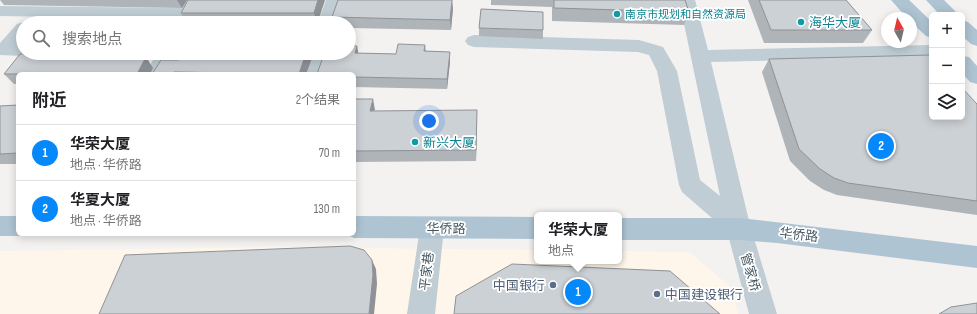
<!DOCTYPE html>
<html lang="zh">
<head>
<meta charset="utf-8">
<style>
	:root { --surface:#fff; --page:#f6f6f6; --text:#202124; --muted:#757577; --line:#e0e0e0; --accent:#0488fa }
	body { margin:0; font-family:"Sofia Sans Condensed","Noto Sans SC",sans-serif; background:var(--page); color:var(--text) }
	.controls { position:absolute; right:12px; top:12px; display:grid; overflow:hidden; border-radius:6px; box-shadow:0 2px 10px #0003 }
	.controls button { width:36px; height:36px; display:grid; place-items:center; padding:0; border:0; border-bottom:1px solid var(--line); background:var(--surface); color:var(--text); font:20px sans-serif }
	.compass { position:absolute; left:881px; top:12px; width:36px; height:36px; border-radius:50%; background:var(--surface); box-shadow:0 2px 10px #0003; rotate:352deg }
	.you { position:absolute; left:429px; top:121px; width:14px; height:14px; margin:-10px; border:3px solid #fff; border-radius:50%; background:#1a73e8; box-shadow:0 0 0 6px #1a73e833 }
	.badge { display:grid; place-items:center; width:26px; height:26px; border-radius:50%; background:var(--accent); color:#fff; font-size:13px; font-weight:700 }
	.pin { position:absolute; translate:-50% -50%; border:2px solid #fff; box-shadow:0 1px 4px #0006 }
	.popup { position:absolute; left:534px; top:212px; width:88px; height:52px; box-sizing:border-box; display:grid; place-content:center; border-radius:6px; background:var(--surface); filter:drop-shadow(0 1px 3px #0005); font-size:13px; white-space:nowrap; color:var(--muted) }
	.popup b { font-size:15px; color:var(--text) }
	.popup::after { content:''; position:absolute; left:50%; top:100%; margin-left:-8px; border:8px solid transparent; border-top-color:var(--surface) }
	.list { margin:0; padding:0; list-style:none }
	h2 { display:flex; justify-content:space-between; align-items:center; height:52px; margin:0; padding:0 16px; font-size:17px }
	h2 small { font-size:13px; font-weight:400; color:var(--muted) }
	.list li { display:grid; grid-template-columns:26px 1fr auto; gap:12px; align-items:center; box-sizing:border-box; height:56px; padding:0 16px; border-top:1px solid var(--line) }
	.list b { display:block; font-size:15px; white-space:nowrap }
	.list p { margin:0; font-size:13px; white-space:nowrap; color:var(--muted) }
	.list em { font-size:13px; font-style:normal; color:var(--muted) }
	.icon { flex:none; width:22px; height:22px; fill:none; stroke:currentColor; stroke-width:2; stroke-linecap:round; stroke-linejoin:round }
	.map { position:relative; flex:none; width:977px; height:314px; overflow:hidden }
	.search { position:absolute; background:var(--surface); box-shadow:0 2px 10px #0003; left:16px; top:16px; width:340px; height:44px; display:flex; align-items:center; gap:10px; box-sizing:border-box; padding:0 14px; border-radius:22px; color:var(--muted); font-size:15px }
	.panel { position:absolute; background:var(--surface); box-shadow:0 2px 10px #0003; left:16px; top:72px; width:340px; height:164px; border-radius:6px }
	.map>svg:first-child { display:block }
	.commercial { fill:#fef6ea }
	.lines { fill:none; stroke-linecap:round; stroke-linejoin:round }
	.minor { fill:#c0cdd4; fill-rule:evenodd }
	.major { fill:#aec4d2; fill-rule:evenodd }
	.wall { fill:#afb4b8 }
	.shaded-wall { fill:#8f9296 }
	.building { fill:#ccd1d6; stroke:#8f9296 }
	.culture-dot { fill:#0f9aa8; stroke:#fff; stroke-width:1.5 }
	.service-dot { fill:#5c6f8a; stroke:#fff; stroke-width:1.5 }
	.labels { text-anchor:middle; stroke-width:3.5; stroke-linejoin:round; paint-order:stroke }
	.far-culture-label { font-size:11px; fill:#0d838f; stroke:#fff; text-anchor:start }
	.culture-label { font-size:13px; fill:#0d838f; stroke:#fff; text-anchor:start }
	.street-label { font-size:13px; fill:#465761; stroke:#fff }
	.service-label { font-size:13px; fill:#4e5e75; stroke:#fff; text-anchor:end }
</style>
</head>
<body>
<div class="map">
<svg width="977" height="314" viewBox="0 0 977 314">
	<rect width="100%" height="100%" fill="#f4f1f1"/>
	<polygon class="commercial" points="273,247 537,250 537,261 619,261 619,251 689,252 732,288 738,314 0,314 0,251"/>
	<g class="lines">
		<g class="minor">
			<polygon points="185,0 201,0 191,18 185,19 0,16 0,6 180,8"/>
			<polygon points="326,0 342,0 336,23 318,23"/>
			<polygon points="679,0 695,0 708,50 932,45 932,57 711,62 750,225 777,314 749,314 727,231 682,192 679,185 657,71 649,55 638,52 474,47 468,45 465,41 468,37 474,35 639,40 663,47 677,71 700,180 720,196"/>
			<polygon points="23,22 26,23 23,23 23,40 19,44 23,44 23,53 30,53 30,54 23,56 0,55 0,43 17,24"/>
			<polygon points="157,53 175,53 165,74 145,74"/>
			<polygon points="310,53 328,53 323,74 303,74"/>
			<polygon points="432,217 441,221 444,228 435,314 407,314 420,228 423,221"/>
		</g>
		<g class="major">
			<polygon points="891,0 909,0 932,22 932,38 926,36 911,22 911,18 907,18"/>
			<polygon points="926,0 944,0 959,15 940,15"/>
			<polygon points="962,20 968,22 977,30 977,46 971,44 962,36"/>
			<polygon points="962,56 969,57 977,66 977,84 970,82 962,73"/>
			<polygon points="0,216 18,216 18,234 25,234 18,236 0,236"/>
			<polygon points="354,216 537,217 537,239 354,238 345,234 354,234"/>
			<polygon points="619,218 740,218 977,246 977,268 777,243 740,240 619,240"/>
		</g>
	</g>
	<g class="wall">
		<polygon points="0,0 187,0 182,8 4,5"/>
		<polygon points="325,0 318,23 186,23 181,13"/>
		<polygon points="491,0 685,0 689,12 684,25 552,21 552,7 491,5"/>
		<polygon points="748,0 846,0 872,30 863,43 764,43"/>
		<polygon points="453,8 451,30 349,28 349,23 333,23 332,17"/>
		<polygon points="479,28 543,30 543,39 479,36"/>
		<polygon points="425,45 426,51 450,52 450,62 447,89 354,87 354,74 344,54 357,46 358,53 396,54"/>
		<polygon points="183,53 310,53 312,58 306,74 152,74 179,60"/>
		<polygon points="68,58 153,68 150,74 18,74 18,84 14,84 4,74"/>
		<polygon points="769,59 977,104 977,215 837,195 824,190 810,181 790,161 762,72"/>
		<polygon points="354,99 375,111 477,122 476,161 354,162"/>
		<polygon points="18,105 18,164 0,164 0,106"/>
	</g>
	<g class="shaded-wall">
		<polygon points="177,0 187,0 182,8"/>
		<polygon points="318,0 325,0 317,23 314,13"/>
		<polygon points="452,0 453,8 451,30 450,20"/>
		<polygon points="357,46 359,57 355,53"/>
		<polygon points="450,52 450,62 447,89 447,79"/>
		<polygon points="64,53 72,64 60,58"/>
		<polygon points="306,53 310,53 312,58 306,74 299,74"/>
		<polygon points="146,57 153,68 150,74 137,74"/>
		<polygon points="373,99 375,110 370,111"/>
		<polygon points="477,110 477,122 476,161 476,150"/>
		<polygon points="372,260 376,269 377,284 374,314 369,314"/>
	</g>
	<g class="building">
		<polygon points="188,0 318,0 314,13 181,13"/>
		<polygon points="338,0 452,0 450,20 332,17"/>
		<polygon points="554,0 685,0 689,12 554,8"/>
		<polygon points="759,0 846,0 872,30 771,30"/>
		<polygon points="481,9 543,12 543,30 479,28"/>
		<polygon points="398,44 425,45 424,51 450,52 447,79 354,77 354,74 317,74 324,54 344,54 344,53 349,53 349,46 357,46 355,53 396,54"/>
		<polygon points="64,53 60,58 146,57 137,74 4,74 20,54"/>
		<polygon points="183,53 306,53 299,74 174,72 173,74 152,74 161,60 179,60"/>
		<polygon points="930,55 932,57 932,117 962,117 962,88 977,104 977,201 848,183 834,178 820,169 799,149 769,59"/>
		<polygon points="354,99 373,99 370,111 477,110 476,150 354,151"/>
		<polygon points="18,105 18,153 0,154 0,106"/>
		<polygon points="350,246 364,250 372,260 373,275 369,314 99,314 125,255"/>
		<polygon points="512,264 670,271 720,314 454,314 456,296"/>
		<polygon points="977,303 977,314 939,314 951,307"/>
	</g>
	<g class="culture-dot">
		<circle cx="617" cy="14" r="4"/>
		<circle cx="801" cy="22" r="4"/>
		<circle cx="415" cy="142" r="4"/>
	</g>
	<g class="service-dot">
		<circle cx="553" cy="285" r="4"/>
		<circle cx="657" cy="294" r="4"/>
	</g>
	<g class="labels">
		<g class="far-culture-label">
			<text x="625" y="18">南京市规划和自然资源局</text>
		</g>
		<g class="culture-label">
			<text x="809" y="27">海华大厦</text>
			<text x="423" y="147">新兴大厦</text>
		</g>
		<g class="street-label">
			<text x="446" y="233">华侨路</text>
			<text transform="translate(799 234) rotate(7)" y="5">华侨路</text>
			<text transform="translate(426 271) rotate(-83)" y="5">平家巷</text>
			<text transform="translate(751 272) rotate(74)" y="5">管家桥</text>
		</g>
		<g class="service-label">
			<text x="545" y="290">中国银行</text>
			<text x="665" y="299" text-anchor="start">中国建设银行</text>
		</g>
	</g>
</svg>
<div class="controls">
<button>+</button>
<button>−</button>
<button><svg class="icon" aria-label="layers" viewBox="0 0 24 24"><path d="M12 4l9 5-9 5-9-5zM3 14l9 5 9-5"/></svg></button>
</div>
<svg class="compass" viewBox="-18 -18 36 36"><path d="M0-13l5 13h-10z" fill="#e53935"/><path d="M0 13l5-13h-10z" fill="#757577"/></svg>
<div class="you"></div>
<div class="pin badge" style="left:578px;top:292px">1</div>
<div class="popup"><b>华荣大厦</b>地点</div>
<div class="pin badge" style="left:881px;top:146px">2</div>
<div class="search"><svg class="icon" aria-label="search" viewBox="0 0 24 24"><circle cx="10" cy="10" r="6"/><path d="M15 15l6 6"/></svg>搜索地点</div>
<section class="panel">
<h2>附近<small>2个结果</small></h2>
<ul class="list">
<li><span class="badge">1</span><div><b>华荣大厦</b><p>地点 · 华侨路</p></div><em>70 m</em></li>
<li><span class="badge">2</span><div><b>华夏大厦</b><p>地点 · 华侨路</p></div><em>130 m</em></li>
</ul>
</section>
</div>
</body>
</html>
